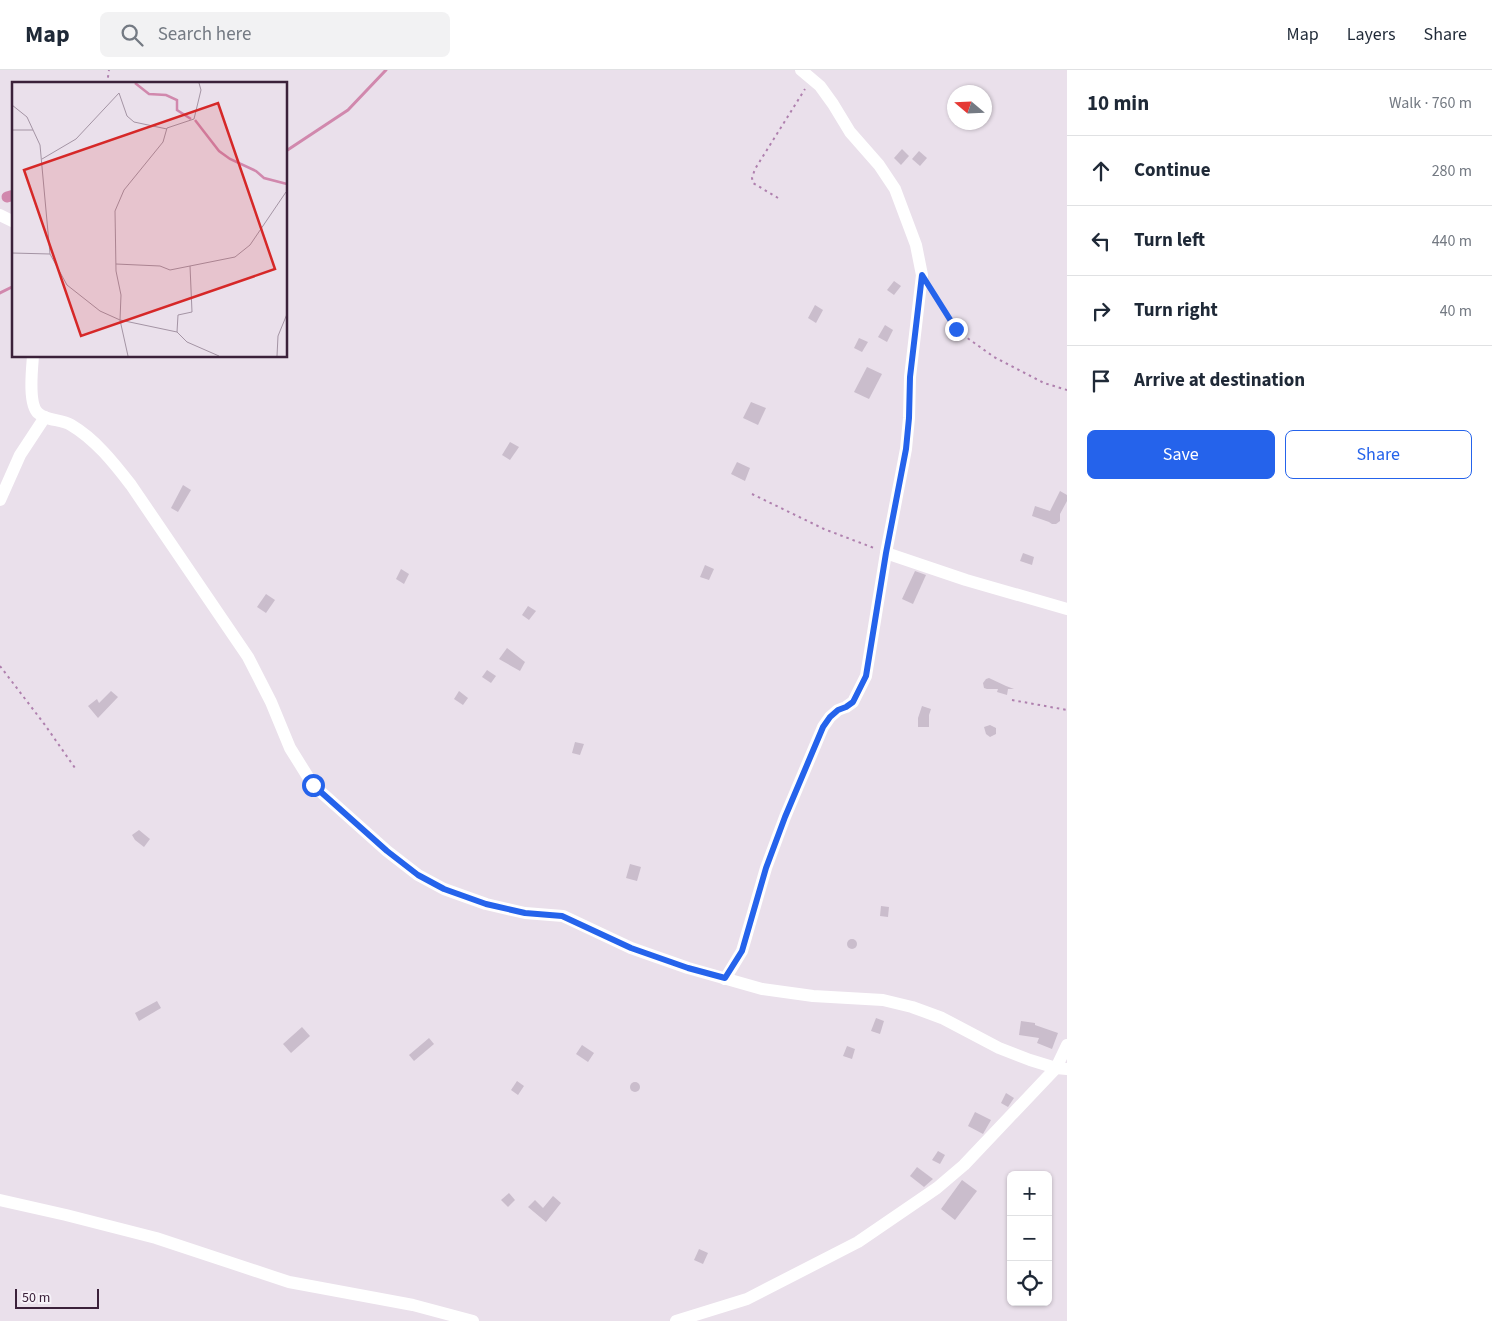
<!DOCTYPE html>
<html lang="en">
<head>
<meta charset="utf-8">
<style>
	:root { --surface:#fff; --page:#f2f2f3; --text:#1f2937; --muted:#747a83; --line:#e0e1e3; --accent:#2563eb }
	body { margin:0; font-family:"Source Sans 3",sans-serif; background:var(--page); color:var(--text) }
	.controls { position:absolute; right:15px; bottom:15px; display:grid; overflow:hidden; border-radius:8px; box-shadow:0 1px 4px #0004 }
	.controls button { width:45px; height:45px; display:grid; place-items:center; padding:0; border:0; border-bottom:1px solid var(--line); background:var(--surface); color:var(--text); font:25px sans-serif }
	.compass { position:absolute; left:947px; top:15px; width:45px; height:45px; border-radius:50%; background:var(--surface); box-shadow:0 1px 4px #0004; rotate:289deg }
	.scale { position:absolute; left:15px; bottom:12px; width:84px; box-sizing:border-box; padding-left:5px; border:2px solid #3b213a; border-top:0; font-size:14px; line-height:18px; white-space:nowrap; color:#3b213a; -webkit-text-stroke:4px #f6f1f8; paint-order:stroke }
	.stop { position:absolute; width:15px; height:15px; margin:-11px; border:4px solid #2563eb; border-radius:50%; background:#fff }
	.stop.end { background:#2563eb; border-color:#fff; box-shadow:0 1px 5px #0008 }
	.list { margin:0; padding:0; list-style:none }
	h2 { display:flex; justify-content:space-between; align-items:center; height:65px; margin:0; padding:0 20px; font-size:21px }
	h2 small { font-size:16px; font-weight:400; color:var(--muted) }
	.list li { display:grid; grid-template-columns:32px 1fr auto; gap:15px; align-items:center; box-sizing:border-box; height:70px; padding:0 20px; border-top:1px solid var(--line) }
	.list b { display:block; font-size:19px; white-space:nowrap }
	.list em { font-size:16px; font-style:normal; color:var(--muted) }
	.actions { display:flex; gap:10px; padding:15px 20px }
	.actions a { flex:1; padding:11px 0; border:1px solid var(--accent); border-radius:8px; text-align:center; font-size:18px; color:var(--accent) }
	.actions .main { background:var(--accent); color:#fff }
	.icon { flex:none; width:28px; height:28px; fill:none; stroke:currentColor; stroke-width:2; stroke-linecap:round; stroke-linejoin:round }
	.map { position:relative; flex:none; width:1067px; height:1251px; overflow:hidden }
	header { display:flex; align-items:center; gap:30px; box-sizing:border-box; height:70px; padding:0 25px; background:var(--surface); border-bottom:1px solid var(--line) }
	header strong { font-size:24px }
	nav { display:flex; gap:28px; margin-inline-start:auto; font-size:18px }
	.search { width:350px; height:45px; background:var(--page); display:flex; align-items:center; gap:12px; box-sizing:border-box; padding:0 18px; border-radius:8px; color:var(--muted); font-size:19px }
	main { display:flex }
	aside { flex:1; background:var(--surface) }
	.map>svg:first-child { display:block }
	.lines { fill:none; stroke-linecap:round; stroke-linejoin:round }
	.stream { stroke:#d188ad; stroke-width:3 }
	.canal { stroke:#d188ad; stroke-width:11 }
	.building { fill:#cabdcc }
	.path { stroke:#af80ae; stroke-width:2; stroke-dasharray:2.5 4; stroke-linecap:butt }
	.minor { stroke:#fff; stroke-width:12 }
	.route { stroke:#2563eb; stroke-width:6 }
	.inset-river { fill:none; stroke:#d188ad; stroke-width:2.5 }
	.inset-road { fill:none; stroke:#a494a4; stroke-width:1 }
	.view { fill:#d62828; fill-opacity:0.15; stroke:#d62828; stroke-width:2.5 }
	.inset-edge { fill:none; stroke:#3b213a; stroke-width:2.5 }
</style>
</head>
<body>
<header>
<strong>Map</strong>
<div class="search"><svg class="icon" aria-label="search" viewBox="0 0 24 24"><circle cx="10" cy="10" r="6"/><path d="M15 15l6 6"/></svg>Search here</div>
<nav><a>Map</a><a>Layers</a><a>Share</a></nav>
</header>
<main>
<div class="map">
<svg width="1067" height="1251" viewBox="0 0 1067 1251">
	<rect width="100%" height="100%" fill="#eae0eb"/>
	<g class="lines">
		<g class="stream">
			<polyline points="286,81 348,40 386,0"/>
			<polyline points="0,223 14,216"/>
		</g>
		<polyline class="canal" points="7,127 14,125"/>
	</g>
	<g class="building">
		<polygon points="902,79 909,86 901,95 894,88"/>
		<polygon points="919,81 927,88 920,96 912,89"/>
		<polygon points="894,211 901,216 894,225 887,220"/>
		<polygon points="815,235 823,240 816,253 808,248"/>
		<polygon points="885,255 893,260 887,272 878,267"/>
		<polygon points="859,268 868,272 862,282 854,278"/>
		<polygon points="867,297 882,304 869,329 854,322"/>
		<polygon points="751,332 766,338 758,355 743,348"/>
		<polygon points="510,372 519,377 510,390 502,385"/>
		<polygon points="737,392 750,398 745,411 731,404"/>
		<polygon points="183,415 191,420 178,442 171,438"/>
		<polygon points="1060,421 1067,425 1067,431 1060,444 1060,451 1056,454 1052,454 1049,452 1032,446 1035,436 1050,441"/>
		<polygon points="1023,483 1034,487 1032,495 1020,491"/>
		<polygon points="705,495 714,499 709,510 700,507"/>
		<polygon points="401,499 409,504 404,514 396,509"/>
		<polygon points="915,501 926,505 913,534 902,529"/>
		<polygon points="266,524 275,530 266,543 257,537"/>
		<polygon points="528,536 536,541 529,550 522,545"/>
		<polygon points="507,578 525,592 520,601 499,589"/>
		<polygon points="487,600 496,606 491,613 482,607"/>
		<polygon points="989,608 1006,616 1014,619 1008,619 1007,625 997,622 998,619 987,619 984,618 983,613 986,609"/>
		<polygon points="111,621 118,627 98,648 88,636 97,629 99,633"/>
		<polygon points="459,621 468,628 463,635 454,629"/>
		<polygon points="922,636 931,639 929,645 929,657 918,657 918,648"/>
		<polygon points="990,655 996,658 996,664 990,667 986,664 984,657"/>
		<polygon points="575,672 584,674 580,685 572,683"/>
		<polygon points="139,760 150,769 144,777 135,770 132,765"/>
		<polygon points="630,794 641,797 637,811 626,808"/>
		<polygon points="881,836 889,837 888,847 880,846"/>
		<circle cx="852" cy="874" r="5"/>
		<polygon points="157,931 161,938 139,951 135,943"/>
		<polygon points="876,948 884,951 880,964 871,961"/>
		<polygon points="1021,951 1035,953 1035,955 1058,963 1052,979 1037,973 1039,968 1019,965"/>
		<polygon points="302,957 310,966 291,983 283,974"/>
		<polygon points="429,968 434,974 414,991 409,985"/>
		<polygon points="582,975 594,983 588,992 576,984"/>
		<polygon points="847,976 855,979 852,989 843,986"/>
		<polygon points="517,1011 524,1016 518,1025 511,1020"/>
		<circle cx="635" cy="1017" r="5"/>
		<polygon points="1006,1023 1014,1028 1008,1037 1001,1033"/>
		<polygon points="975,1042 991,1050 983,1064 968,1056"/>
		<polygon points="938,1081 945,1085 940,1094 932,1090"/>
		<polygon points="917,1097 933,1109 924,1117 910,1106"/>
		<polygon points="962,1110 977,1121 955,1150 941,1139"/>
		<polygon points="509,1123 515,1130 508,1137 501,1130"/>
		<polygon points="553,1126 561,1133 546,1152 528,1137 535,1130 543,1138"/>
		<polygon points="699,1179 708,1183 703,1194 694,1190"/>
	</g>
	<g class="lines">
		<g class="path">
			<polyline points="107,14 109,0"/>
			<polyline points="778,128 753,113 752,108 755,99 805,19"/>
			<polyline points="933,222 956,259 966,267 994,287 1044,313 1067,320"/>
			<polyline points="752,424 824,459 874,478"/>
			<polyline points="0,596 45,655 75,698"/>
			<polyline points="1012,630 1067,640"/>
		</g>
		<g class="minor">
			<polyline points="0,145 14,152"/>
			<path d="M33,286C32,299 28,334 38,343C46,351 61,349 71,355C95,369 114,393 131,415L248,587L271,632L290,678L313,715L387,781L418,805L444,819L486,834L525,843L563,846L631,878L688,898L762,919L813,926L883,930L912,937L942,948L999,978L1030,990L1056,998L1067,999"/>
			<polyline points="0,430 20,385 45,347"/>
			<polyline points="886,483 966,510 1067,539"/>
			<polyline points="725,909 742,881 766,798 785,747 823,657 830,647 838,640 846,637 853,632 866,606 886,483 906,379 909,348 910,307 922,205 916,175 895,119 879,95 850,62 833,34 820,16 801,0"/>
			<polyline points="0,1130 66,1145 156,1168 289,1212 413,1235 473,1251"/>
			<polyline points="676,1251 747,1229 858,1172 937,1118 964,1095 1056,998 1067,975"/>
		</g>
	</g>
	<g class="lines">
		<polyline class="route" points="313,715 387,781 418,805 444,819 486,834 525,843 562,846 631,878 688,898 725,908 742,881 766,798 785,747 823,657 830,647 838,640 846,637 853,632 866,606 886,483 906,379 909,348 910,307 922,205 956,259"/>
	</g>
	<g transform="translate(12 12)">
		<rect width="275" height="275" fill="#eae0eb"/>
		<path class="inset-river" d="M123,1L137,12L154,13L165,18V28L179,37M183,38L207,69L218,77L244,89L252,96L275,102"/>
		<path class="inset-road" d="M0,23L15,35L28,63L38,172L55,203L88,229L108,238L165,250L175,260L207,274M0,48H21M30,77L64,57L107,11L115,34L122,40L155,47M0,171L38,172M104,182L148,184L158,188L223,175L238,163L274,110M165,250L166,233L180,230L178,184M116,274L108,238L109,213L104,189L103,129L112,108L151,60L155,46L182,37L189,8L187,1M265,274L266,254L275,232"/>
		<path class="view" d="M206,21L263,187L69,254L12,88Z"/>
		<rect width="275" height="275" class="inset-edge"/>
	</g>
</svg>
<div class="controls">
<button>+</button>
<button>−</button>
<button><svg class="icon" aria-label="locate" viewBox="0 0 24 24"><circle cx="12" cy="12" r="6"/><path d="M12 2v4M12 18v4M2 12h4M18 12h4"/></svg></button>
</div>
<svg class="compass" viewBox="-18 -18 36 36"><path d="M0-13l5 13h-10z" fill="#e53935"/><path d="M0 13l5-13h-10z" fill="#747a83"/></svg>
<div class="scale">50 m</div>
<div class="stop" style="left:313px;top:715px"></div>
<div class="stop end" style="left:956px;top:259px"></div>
</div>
<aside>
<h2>10 min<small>Walk · 760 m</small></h2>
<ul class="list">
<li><svg class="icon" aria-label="ahead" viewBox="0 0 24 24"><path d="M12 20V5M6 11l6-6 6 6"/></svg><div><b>Continue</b></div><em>280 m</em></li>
<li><svg class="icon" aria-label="left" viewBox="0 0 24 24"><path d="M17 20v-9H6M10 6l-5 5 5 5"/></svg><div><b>Turn left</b></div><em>440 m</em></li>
<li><svg class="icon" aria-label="right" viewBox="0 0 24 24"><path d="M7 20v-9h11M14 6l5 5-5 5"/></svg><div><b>Turn right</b></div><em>40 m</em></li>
<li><svg class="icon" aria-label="arrive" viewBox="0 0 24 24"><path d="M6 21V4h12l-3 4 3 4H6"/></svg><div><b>Arrive at destination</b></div></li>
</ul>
<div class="actions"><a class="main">Save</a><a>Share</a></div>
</aside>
</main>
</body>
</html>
